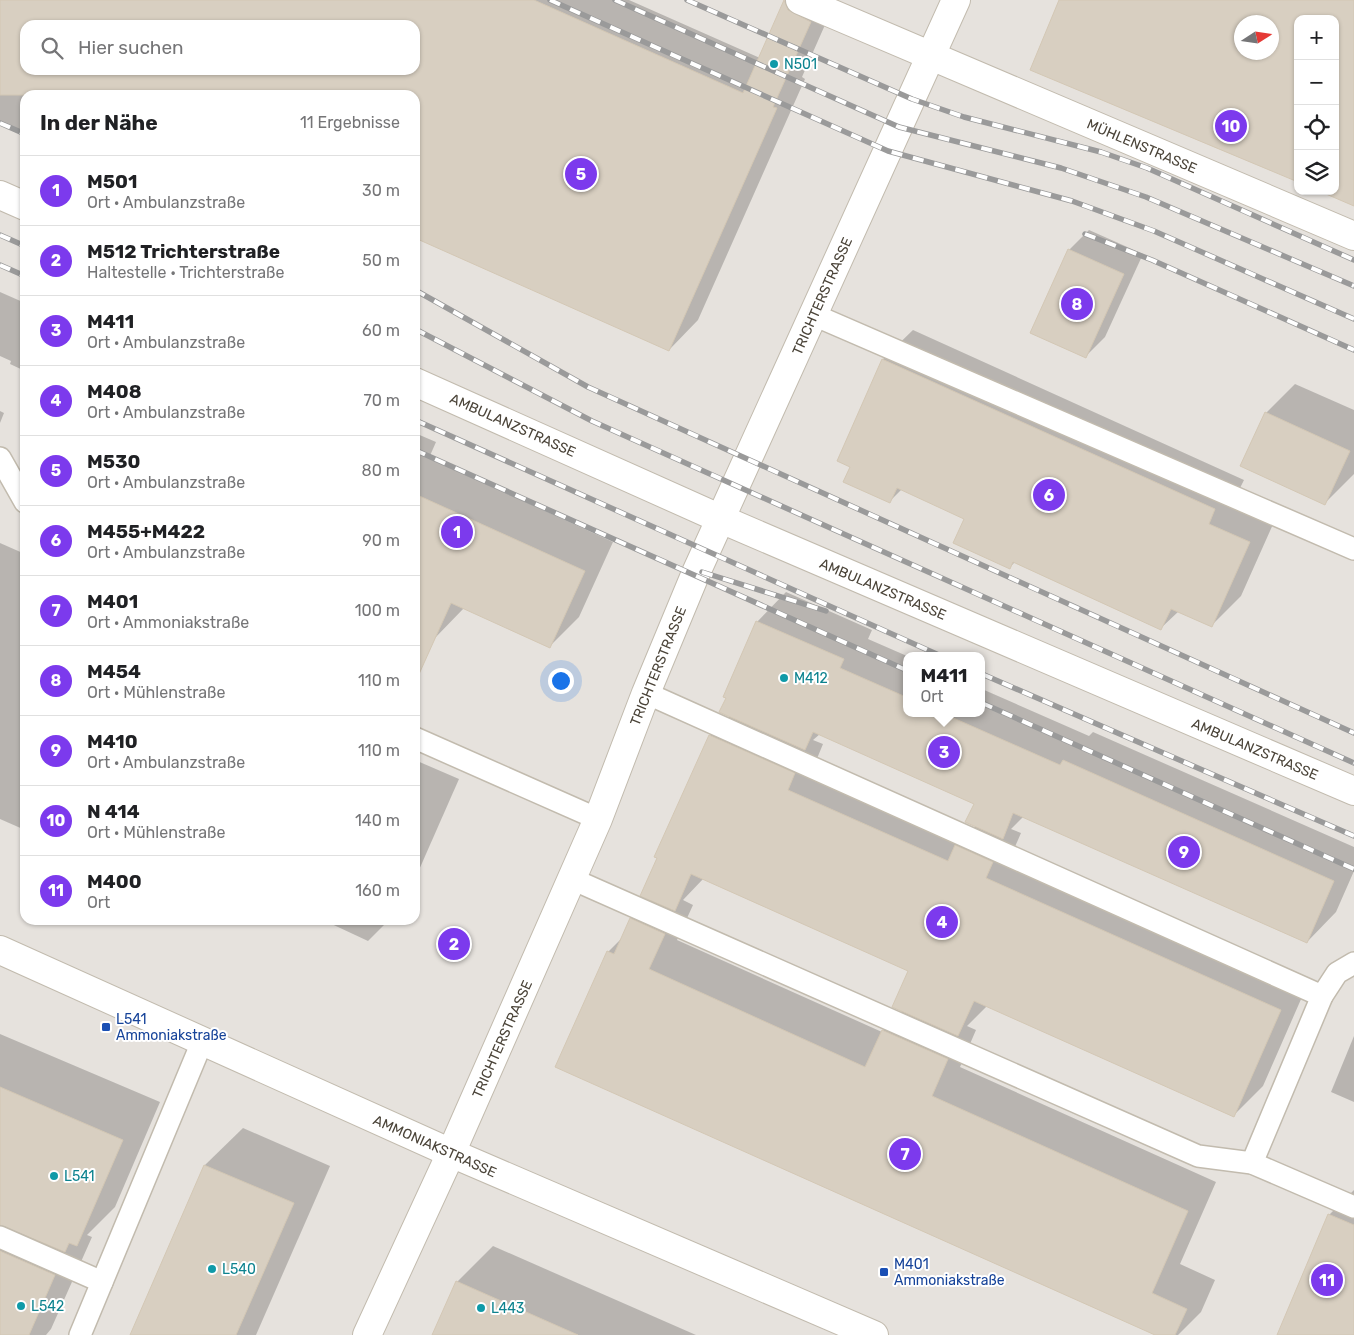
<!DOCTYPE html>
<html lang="de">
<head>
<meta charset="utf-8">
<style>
	:root { --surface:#fff; --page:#f6f6f6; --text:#202124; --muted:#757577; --line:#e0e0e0; --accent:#7c3aed }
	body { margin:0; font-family:Rubik,sans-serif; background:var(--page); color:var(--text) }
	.controls { position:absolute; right:15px; top:15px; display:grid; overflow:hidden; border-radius:10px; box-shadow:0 1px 4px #0004 }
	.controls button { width:45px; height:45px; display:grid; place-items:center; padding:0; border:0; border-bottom:1px solid var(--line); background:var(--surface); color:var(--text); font:25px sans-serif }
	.compass { position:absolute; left:1234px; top:15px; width:45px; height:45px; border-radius:50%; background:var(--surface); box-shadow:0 1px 4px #0004; rotate:78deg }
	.you { position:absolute; left:560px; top:680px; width:18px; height:18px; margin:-12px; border:4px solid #fff; border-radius:50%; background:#1a73e8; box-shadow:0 0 0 8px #1a73e833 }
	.badge { display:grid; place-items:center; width:32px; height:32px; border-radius:50%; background:var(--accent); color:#fff; font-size:16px; font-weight:700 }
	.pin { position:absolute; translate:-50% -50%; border:2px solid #fff; box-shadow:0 1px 5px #0006 }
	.popup { position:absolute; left:903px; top:652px; width:82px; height:65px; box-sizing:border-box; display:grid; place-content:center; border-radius:10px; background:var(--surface); filter:drop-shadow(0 1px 4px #0005); font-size:16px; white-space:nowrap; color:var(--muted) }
	.popup b { font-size:19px; color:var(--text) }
	.popup::after { content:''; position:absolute; left:50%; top:100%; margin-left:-10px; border:10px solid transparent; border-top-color:var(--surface) }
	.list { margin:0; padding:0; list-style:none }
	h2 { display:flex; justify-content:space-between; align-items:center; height:65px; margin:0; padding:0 20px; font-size:21px }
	h2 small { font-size:16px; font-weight:400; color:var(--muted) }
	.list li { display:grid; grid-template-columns:32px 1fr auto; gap:15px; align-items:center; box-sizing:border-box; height:70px; padding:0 20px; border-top:1px solid var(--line) }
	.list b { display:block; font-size:19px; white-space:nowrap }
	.list p { margin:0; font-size:16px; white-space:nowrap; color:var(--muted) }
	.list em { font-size:16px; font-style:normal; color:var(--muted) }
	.icon { flex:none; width:28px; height:28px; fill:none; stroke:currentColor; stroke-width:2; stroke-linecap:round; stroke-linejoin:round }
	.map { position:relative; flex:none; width:1354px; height:1335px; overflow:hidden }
	.search { position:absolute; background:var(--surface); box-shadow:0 1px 4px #0004; left:20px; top:20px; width:400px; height:55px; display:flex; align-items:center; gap:12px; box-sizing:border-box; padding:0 18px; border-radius:15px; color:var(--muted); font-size:19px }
	.panel { position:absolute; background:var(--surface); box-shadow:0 1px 4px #0004; left:20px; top:90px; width:400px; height:835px; border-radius:15px }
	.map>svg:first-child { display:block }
	.industrial { fill:#e6e2dd; fill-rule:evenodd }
	.shadow { fill:#0003; fill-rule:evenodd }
	.building { fill:#d8cfc1; stroke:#d3c7b4; fill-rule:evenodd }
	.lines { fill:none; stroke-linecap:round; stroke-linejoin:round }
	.service-casing { stroke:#c2bbae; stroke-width:24 }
	.minor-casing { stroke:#c2bbae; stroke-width:30 }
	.service { stroke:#fff; stroke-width:21 }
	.minor { stroke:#fff; stroke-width:28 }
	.rail-casing { stroke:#9a9a9a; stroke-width:5.5 }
	.rail { stroke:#fff; stroke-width:4; stroke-dasharray:11; stroke-linecap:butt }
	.culture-dot { fill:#0f9aa8; stroke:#fff; stroke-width:2 }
	.transit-dot { fill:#1a4fb4; stroke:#fff; stroke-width:2 }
	.labels { text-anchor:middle; stroke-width:4; stroke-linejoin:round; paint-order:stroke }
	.culture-label { font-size:14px; fill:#0d838f; stroke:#fff; text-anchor:start }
	.street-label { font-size:14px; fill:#4b4439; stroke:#fff }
	.transit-label { font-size:14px; fill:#164399; stroke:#fff; text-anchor:start }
</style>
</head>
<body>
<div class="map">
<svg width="1354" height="1335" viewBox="0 0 1354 1335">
	<rect width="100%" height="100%" fill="#f6f3ec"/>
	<path class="industrial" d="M0,0H1354V1335H0ZM1298,19H1335V191H1298ZM1242,22H1272V52H1242ZM25,25H415V70H25ZM25,95H415V920H25ZM906,656H982V713H906Z"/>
	<g class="shadow">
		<path d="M0,0H629L760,58L786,0H836L802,77L805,79L698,320L669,350L415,236V95H25V136L0,125ZM25,25H415V70H25Z"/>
		<path d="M1060,0H1354V204L1335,191V19H1298V181ZM1242,22H1272V52H1242Z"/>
		<polygon points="1089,230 1143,254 1105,337 1085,357 1069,250"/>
		<polygon points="0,292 25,303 25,371 10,364 11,361 0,356"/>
		<polygon points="913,330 1244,480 1237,494 1278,513 1241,596 1211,626 1179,611 1161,628 1015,562 1010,567 965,518 902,489 890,501 851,466 838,460 883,359"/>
		<polygon points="1295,384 1354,410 1354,474 1325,503 1266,413"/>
		<polygon points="0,411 4,413 0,423"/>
		<polygon points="415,433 436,442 429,458 613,542 579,617 549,647 464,608 434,639 415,630"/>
		<polygon points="0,543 25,554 25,830 0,819"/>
		<path d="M786,592L872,630L868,639L907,656L906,713H982V689L1089,736L1093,732L1354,847V871L1336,912L1307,942L1024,816L1011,829L1021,833L1014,849L1309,981L1263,1086L1234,1115L988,1005L967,1026L976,1030L960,1067L1216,1182L1180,1264L1215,1280L1201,1312L1178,1335H1158L608,952L624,936L631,919L651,899L710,736L730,716L757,622ZM820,734L975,803L976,826L972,830L816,761L823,744L813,740ZM704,878L910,970L903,1010L882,1032L677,940L693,905L683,900Z"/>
		<polygon points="415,760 459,779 415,879"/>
		<polygon points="323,920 389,920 368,941"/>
		<polygon points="0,1034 160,1102 115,1207 87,1235 92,1237 51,1329 46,1335 0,1335"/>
		<polygon points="1354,1036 1354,1102 1331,1092"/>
		<polygon points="243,1128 330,1166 256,1335 131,1335 205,1165"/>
		<polygon points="1354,1190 1354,1335 1278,1335 1329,1215"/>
		<polygon points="493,1246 696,1335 434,1335 457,1282"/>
	</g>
	<g class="building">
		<path d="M0,0H534L743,93L784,0L788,10L811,22L773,107L777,108L669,351L415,238V95H0ZM25,25H415V70H25Z"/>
		<path d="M1059,0H1354V206L1319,191H1335V19H1298V182L1030,70ZM1242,22H1272V52H1242Z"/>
		<polygon points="1068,249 1124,274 1086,358 1030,333"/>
		<polygon points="882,359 1215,509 1209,524 1250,542 1212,627 1171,609 1161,630 1013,562 1010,569 953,543 964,519 897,488 890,503 843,482 850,467 837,461"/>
		<polygon points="1265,412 1350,451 1325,505 1240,466"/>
		<polygon points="415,494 585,571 550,648 451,603 415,683"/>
		<polygon points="756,621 844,659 840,668 906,697 906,713 942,713 1060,765 1063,760 1334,881 1307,943 1013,813 1003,839 965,822 974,804 813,732 805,750 719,712 726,698 723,697"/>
		<polygon points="709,735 795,773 788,790 948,861 955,845 993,862 986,878 1281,1010 1234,1117 974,1001 958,1036 892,1007 908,971 691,874 675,911 640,896 657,858 654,857"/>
		<polygon points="630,918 665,934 649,969 865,1067 882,1030 948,1059 932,1096 1188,1211 1152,1293 1187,1309 1175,1335 1155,1335 555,1067 607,951 614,954"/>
		<polygon points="0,1087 123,1140 77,1246 69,1243 65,1252 0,1225"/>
		<polygon points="204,1165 294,1203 236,1335 130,1335"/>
		<polygon points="1328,1214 1354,1225 1354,1335 1277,1335"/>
		<polygon points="0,1251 55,1275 29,1335 0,1335"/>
		<polygon points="456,1281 578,1335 432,1335"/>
	</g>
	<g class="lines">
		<g class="service-casing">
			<g id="service">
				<polyline points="814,315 1354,549"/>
				<polyline points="0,458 25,502"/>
				<polyline points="646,693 1322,996"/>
				<polyline points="415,738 598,819"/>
				<polyline points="572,879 1198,1156 1252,1163 1354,1207"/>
				<polyline points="1252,1163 1322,996 1337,973 1354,963"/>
				<polyline points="0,1237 102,1282"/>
				<polyline points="80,1335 202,1042"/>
			</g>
		</g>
		<g class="minor-casing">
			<g id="minor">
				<polyline points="800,0 1354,236"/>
				<polyline points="0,195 25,206"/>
				<polyline points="415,382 721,519 1354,791"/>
				<polyline points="0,950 451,1153 874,1335"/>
				<polyline points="367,1335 451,1153 598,819 646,693 695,575 956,0"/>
			</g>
		</g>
		<use href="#service" class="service"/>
		<use href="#minor" class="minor"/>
		<g class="rail-casing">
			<g id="rail">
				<polyline points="550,0 888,151 1072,201 1154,231 1354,319"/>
				<polyline points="615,0 899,127 1061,168 1146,197 1354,286"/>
				<polyline points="687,0 912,99 964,117 1101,152 1147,168 1354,260"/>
				<polyline points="0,123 25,134"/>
				<polyline points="1085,234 1152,260 1354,350"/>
				<polyline points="0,235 25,246"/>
				<polyline points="0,265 25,276"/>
				<polyline points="415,290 588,387 1354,733"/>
				<polyline points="415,329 592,421 1354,763"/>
				<polyline points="415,420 941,656"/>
				<polyline points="415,450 906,670"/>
				<polyline points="702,572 826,611"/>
				<polyline points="982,674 1354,836"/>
				<polyline points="982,703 1354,869"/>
			</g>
		</g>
		<use href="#rail" class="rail"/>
	</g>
	<g class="culture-dot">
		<circle cx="774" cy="64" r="5"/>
		<circle cx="784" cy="678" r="5"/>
		<circle cx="54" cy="1176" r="5"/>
		<circle cx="212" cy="1269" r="5"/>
		<circle cx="21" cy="1306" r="5"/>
		<circle cx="481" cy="1308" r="5"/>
	</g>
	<g class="transit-dot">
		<rect x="101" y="1022" width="10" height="10" rx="2.5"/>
		<rect x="879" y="1267" width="10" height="10" rx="2.5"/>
	</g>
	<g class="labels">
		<g class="culture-label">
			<text x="784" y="69">N501</text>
			<text x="794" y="683">M412</text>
			<text x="64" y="1181">L541</text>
			<text x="222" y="1274">L540</text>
			<text x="31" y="1311">L542</text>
			<text x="491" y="1313">L443</text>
		</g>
		<g class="street-label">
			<text transform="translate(1142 146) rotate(23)" y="5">MÜHLENSTRASSE</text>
			<text transform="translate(822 296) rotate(-66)" y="5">TRICHTERSTRASSE</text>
			<text transform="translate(513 425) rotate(24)" y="5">AMBULANZSTRASSE</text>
			<text transform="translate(883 589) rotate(23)" y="5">AMBULANZSTRASSE</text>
			<text transform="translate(658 666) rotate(-68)" y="5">TRICHTERSTRASSE</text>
			<text transform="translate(1255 749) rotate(23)" y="5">AMBULANZSTRASSE</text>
			<text transform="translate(502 1039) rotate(-66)" y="5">TRICHTERSTRASSE</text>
			<text transform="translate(435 1146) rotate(24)" y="5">AMMONIAKSTRASSE</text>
		</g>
		<g class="transit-label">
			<text x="116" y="1024">L541<tspan x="116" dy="16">Ammoniakstraße</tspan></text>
			<text x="894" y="1269">M401<tspan x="894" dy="16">Ammoniakstraße</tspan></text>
		</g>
	</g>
</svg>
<div class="controls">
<button>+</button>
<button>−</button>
<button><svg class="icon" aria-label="locate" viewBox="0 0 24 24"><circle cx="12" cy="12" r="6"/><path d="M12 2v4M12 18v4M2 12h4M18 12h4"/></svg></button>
<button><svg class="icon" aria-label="layers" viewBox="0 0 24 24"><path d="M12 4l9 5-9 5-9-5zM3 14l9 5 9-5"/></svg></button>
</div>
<svg class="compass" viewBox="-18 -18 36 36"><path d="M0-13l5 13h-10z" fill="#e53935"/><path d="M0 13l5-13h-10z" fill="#757577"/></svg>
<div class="you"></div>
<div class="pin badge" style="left:457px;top:532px">1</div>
<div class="pin badge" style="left:454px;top:944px">2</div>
<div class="pin badge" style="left:944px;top:752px">3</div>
<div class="popup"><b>M411</b>Ort</div>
<div class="pin badge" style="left:942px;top:922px">4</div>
<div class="pin badge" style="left:581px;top:174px">5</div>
<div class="pin badge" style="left:1049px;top:495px">6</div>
<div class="pin badge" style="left:905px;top:1154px">7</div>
<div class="pin badge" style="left:1077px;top:304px">8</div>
<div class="pin badge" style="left:1184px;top:852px">9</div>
<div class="pin badge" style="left:1231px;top:126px">10</div>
<div class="pin badge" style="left:1327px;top:1280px">11</div>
<div class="search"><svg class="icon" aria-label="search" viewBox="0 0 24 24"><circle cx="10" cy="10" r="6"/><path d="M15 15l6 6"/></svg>Hier suchen</div>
<section class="panel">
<h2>In der Nähe<small>11 Ergebnisse</small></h2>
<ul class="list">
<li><span class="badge">1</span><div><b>M501</b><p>Ort · Ambulanzstraße</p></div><em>30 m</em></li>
<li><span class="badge">2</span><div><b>M512 Trichterstraße</b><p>Haltestelle · Trichterstraße</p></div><em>50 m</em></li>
<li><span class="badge">3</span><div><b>M411</b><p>Ort · Ambulanzstraße</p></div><em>60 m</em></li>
<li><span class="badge">4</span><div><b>M408</b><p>Ort · Ambulanzstraße</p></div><em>70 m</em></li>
<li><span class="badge">5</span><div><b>M530</b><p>Ort · Ambulanzstraße</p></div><em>80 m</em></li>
<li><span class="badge">6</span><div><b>M455+M422</b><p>Ort · Ambulanzstraße</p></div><em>90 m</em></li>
<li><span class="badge">7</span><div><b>M401</b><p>Ort · Ammoniakstraße</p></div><em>100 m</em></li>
<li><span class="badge">8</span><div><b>M454</b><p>Ort · Mühlenstraße</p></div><em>110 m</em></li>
<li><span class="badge">9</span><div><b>M410</b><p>Ort · Ambulanzstraße</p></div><em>110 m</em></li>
<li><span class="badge">10</span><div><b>N 414</b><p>Ort · Mühlenstraße</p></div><em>140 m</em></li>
<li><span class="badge">11</span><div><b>M400</b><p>Ort</p></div><em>160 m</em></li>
</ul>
</section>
</div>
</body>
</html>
